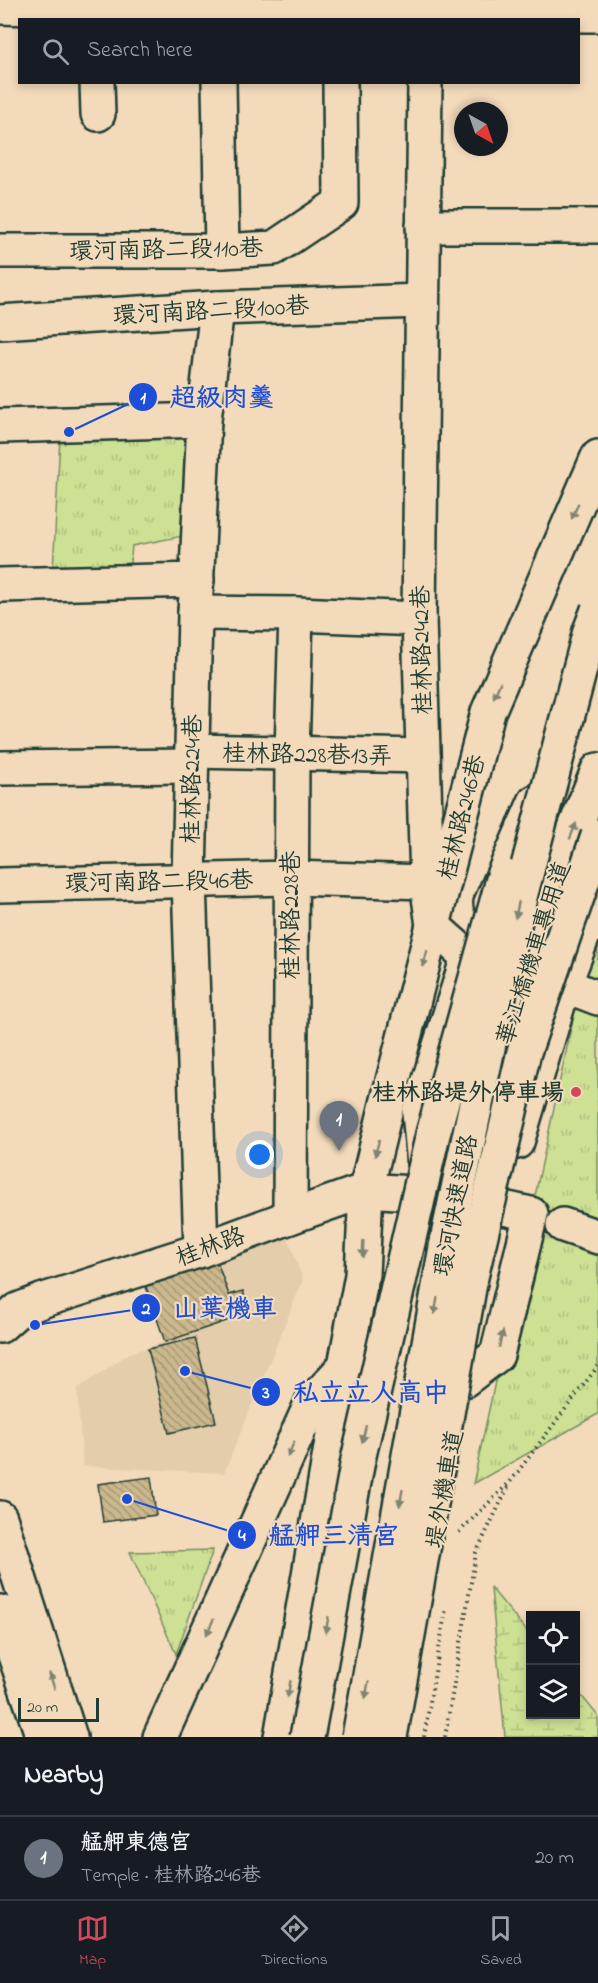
<!DOCTYPE html>
<html lang="en">
<head>
<meta charset="utf-8">
<style>
	:root { --surface:#171b24; --page:#242831; --text:#f1f3f6; --muted:#9ea1a6; --line:#363941; --accent:#d1495b }
	body { margin:0; font-family:"Indie Flower","LXGW WenKai TC",sans-serif; background:var(--page); color:var(--text) }
	.controls { position:absolute; right:18px; bottom:18px; display:grid; overflow:hidden; border-radius:0px; box-shadow:0 3px 9px #0003 }
	.controls button { width:54px; height:54px; display:grid; place-items:center; padding:0; border:0; border-bottom:2px solid var(--line); background:var(--surface); color:var(--text); font:30px sans-serif }
	.compass { position:absolute; left:454px; top:102px; width:54px; height:54px; border-radius:50%; background:var(--surface); box-shadow:0 3px 9px #0003; rotate:140deg }
	.scale { position:absolute; left:18px; bottom:15px; width:81px; box-sizing:border-box; padding-left:6px; border:3px solid #1f3d34; border-top:0; font-size:16px; line-height:21px; white-space:nowrap; color:#1f3d34; -webkit-text-stroke:4px #f3daba; paint-order:stroke }
	.you { position:absolute; left:260px; top:1155px; width:21px; height:21px; margin:-15px; border:4px solid #fff; border-radius:50%; background:#1a73e8; box-shadow:0 0 0 9px #1a73e833 }
	.badge { display:grid; place-items:center; width:39px; height:39px; border-radius:50%; background:var(--accent); color:#fff; font-size:20px; font-weight:700 }
	.pin { position:absolute; translate:-50% -50px; filter:drop-shadow(0 2px 3px #0008) }
	.pin::after { content:''; position:absolute; top:32px; width:21px; height:18px; background:inherit; clip-path:polygon(0 0,100% 0,50% 100%) }
	.list { margin:0; padding:0; list-style:none }
	h2 { display:flex; justify-content:space-between; align-items:center; height:78px; margin:0; padding:0 24px; font-size:26px }
	h2 small { font-size:20px; font-weight:400; color:var(--muted) }
	.list li { display:grid; grid-template-columns:39px 1fr auto; gap:18px; align-items:center; box-sizing:border-box; height:84px; padding:0 24px; border-top:2px solid var(--line) }
	.list b { display:block; font-size:22px; white-space:nowrap }
	.list p { margin:0; font-size:20px; white-space:nowrap; color:var(--muted) }
	.list em { font-size:20px; font-style:normal; color:var(--muted) }
	.icon { flex:none; width:33px; height:33px; fill:none; stroke:currentColor; stroke-width:2; stroke-linecap:round; stroke-linejoin:round }
	.map { position:relative; flex:none; width:598px; height:1737px; overflow:hidden }
	.search { position:absolute; background:var(--surface); box-shadow:0 3px 9px #0003; left:18px; right:18px; top:18px; height:66px; display:flex; align-items:center; gap:15px; box-sizing:border-box; padding:0 21px; border-radius:0px; color:var(--muted); font-size:22px }
	.sheet { height:162px; background:var(--surface) }
	nav { display:flex; justify-content:space-around; align-items:center; box-sizing:border-box; height:84px; border-top:2px solid var(--line); background:var(--surface); font-size:16px; color:var(--muted) }
	nav a { display:grid; justify-items:center; gap:3px }
	nav .on { color:var(--accent) }
	.map>svg:first-child { display:block }
	.built { fill:#e3cdaa }
	.wetland { fill:url(#wetland-marsh); stroke:#768e64; stroke-width:1.5 }
	.park { fill:url(#park-tufts); stroke:#768e64; stroke-width:1.5 }
	.building { fill:url(#building-back-hatch); stroke:#1f3d34; stroke-width:1.5 }
	.lines { fill:none; stroke-linecap:round; stroke-linejoin:round }
	.minor-casing { stroke:#1f3d34; stroke-width:38 }
	.highway-casing { stroke:#1f3d34; stroke-width:38 }
	.path { stroke:#1f3d34; stroke-width:4; stroke-dasharray:1.5 4.5; stroke-linecap:butt }
	.minor { stroke:#f3daba; stroke-width:33 }
	.highway { stroke:#f3daba; stroke-width:33 }
	.highway-bridge-casing { stroke:#1f3d34; stroke-width:38; stroke-linecap:butt }
	.highway-bridge { stroke:#f3daba; stroke-width:33 }
	.oneway { fill:#7e8470 }
	.poi-dot { fill:#d1495b; stroke:#f3daba; stroke-width:2 }
	.labels { text-anchor:middle; stroke-width:4.5; stroke-linejoin:round; paint-order:stroke }
	.street-label { font-size:24px; fill:#1f3d34; stroke:#f3daba }
	.poi-label { font-size:24px; font-weight:bold; fill:#1f3d34; stroke:#f3daba; text-anchor:end }
	.leader { fill:none; stroke:#1d4ed8; stroke-width:2 }
	.callout-dot { fill:#1d4ed8; stroke:#f3daba; stroke-width:2 }
	.mark-label { font-size:18px; text-anchor:middle; font-weight:bold; fill:#fff }
	.callout-label { font-size:26px; text-anchor:middle; font-weight:bold; fill:#1d4ed8; stroke:#f3daba; stroke-width:4.5; stroke-linejoin:round; paint-order:stroke }
</style>
</head>
<body>
<div class="map">
<svg width="598" height="1737" viewBox="0 0 598 1737">
	<defs>
		<pattern id="wetland-marsh" width="20" height="14" patternUnits="userSpaceOnUse" patternTransform="scale(1.5)"><rect width="20" height="14" fill="#cee094"/><path d="M1 5h8M5 5V1M11 12h8M15 12V8" fill="none" stroke="#b0c180"/></pattern>
		<pattern id="park-tufts" width="24" height="20" patternUnits="userSpaceOnUse" patternTransform="scale(1.5)"><rect width="24" height="20" fill="#cee094"/><path d="M3 7l-1-3M5 7V3M7 7l1-3M15 17l-1-3M17 17v-4M19 17l1-3" fill="none" stroke="#b0c180"/></pattern>
		<pattern id="building-back-hatch" width="6" height="6" patternUnits="userSpaceOnUse" patternTransform="scale(1.5)"><rect width="6" height="6" fill="#ccb88d"/><path d="M-1 5l2 2M0 0l6 6M5-1l2 2" fill="none" stroke="#a59774"/></pattern>
	</defs>
	<rect width="100%" height="100%" fill="#f3daba"/>
	<filter id="ink" filterUnits="userSpaceOnUse"><feTurbulence type="fractalNoise" baseFrequency=".0167" numOctaves="2"/><feDisplacementMap in="SourceGraphic" scale="12" xChannelSelector="R" yChannelSelector="G"/><feConvolveMatrix kernelMatrix="1 2 1 2 8 2 1 2 1" color-interpolation-filters="sRGB"/></filter>
	<g filter="url(#ink)">
		<polygon class="built" points="287,1235 303,1280 224,1473 83,1466 77,1389 130,1353 165,1342 145,1284"/>
		<polygon class="wetland" points="491,1588 530,1635 530,1714 576,1714 576,1689 598,1716 598,1737 505,1737"/>
		<g class="park">
			<polygon points="188,432 183,536 132,546 130,566 53,571 60,438"/>
			<polygon points="598,936 598,1414 473,1484 583,973"/>
			<polygon points="213,1550 176,1654 130,1552"/>
		</g>
		<g class="building">
			<polygon points="216,1259 229,1295 243,1291 250,1313 165,1342 145,1284"/>
			<polygon points="195,1338 216,1422 169,1433 148,1349"/>
			<polygon points="151,1477 156,1515 103,1522 98,1484"/>
		</g>
		<g class="lines">
			<g class="minor-casing">
				<g id="minor">
					<polyline points="0,7 218,14 598,15"/>
					<polyline points="97,82 98,114"/>
					<polyline points="219,82 222,251"/>
					<polyline points="423,226 598,226"/>
					<polyline points="0,251 222,251 274,248 341,203 340,82"/>
					<polyline points="0,322 217,308 422,301"/>
					<polyline points="0,426 204,420"/>
					<polyline points="0,585 197,580"/>
					<polyline points="195,613 296,614 419,619"/>
					<polyline points="192,751 423,756"/>
					<polyline points="0,768 191,766"/>
					<polyline points="0,885 290,878 427,882"/>
					<polyline points="491,903 535,802"/>
					<polyline points="564,985 598,998"/>
					<polyline points="497,1065 561,863 598,770"/>
					<polyline points="517,1142 564,985 598,896"/>
					<polyline points="424,1164 419,1112 468,957 433,926 427,882 419,619 425,82"/>
					<polyline points="290,1217 292,753 296,614"/>
					<polyline points="563,1225 598,1237"/>
					<polyline points="201,1250 189,880 195,613 204,420 217,308"/>
					<polyline points="0,1326 18,1310 44,1300 201,1250 290,1217 366,1190 427,1194 476,1202 531,1214 497,1355 464,1380"/>
					<polyline points="0,1518 70,1737"/>
					<polyline points="160,1737 312,1402 345,1366"/>
					<polyline points="281,1737 345,1366 362,1275 366,1190 388,1100 488,712 598,457"/>
					<polyline points="332,1737 418,1265"/>
				</g>
			</g>
			<g class="highway-casing">
				<polyline id="highway" points="0,1612 43,1737"/>
			</g>
			<g class="path">
				<polyline points="459,1532 510,1482 598,1366"/>
				<polyline points="424,1737 446,1608"/>
				<polyline points="445,1737 476,1553 509,1485"/>
			</g>
			<use href="#minor" class="minor"/>
			<use href="#highway" class="highway"/>
			<g class="highway-bridge-casing">
				<g id="highway-bridge">
					<polyline points="307,1737 358,1460 433,1134 504,876"/>
					<polyline points="359,1737 448,1236 520,897 590,631 598,610"/>
					<polyline points="390,1737 471,1277 524,1052 598,836"/>
				</g>
			</g>
			<use href="#highway-bridge" class="highway-bridge"/>
		</g>
		<defs><path id="oneway-solid" d="M-6-.8H1V-3.2L6.5 0L1 3.2V.8H-6Z" transform="scale(1.5)"/></defs>
		<g class="oneway">
			<use href="#oneway-solid" transform="translate(575 511) rotate(113)"/>
			<use href="#oneway-solid" transform="translate(497 690) rotate(113)"/>
			<use href="#oneway-solid" transform="translate(573 831) rotate(-68)"/>
			<use href="#oneway-solid" transform="translate(517 910) rotate(102)"/>
			<use href="#oneway-solid" transform="translate(425 959) rotate(105)"/>
			<use href="#oneway-solid" transform="translate(377 1148) rotate(104)"/>
			<use href="#oneway-solid" transform="translate(363 1249) rotate(92)"/>
			<use href="#oneway-solid" transform="translate(436 1306) rotate(100)"/>
			<use href="#oneway-solid" transform="translate(501 1339) rotate(-76)"/>
			<use href="#oneway-solid" transform="translate(364 1434) rotate(103)"/>
			<use href="#oneway-solid" transform="translate(291 1449) rotate(114)"/>
			<use href="#oneway-solid" transform="translate(401 1498) rotate(100)"/>
			<use href="#oneway-solid" transform="translate(327 1625) rotate(100)"/>
			<use href="#oneway-solid" transform="translate(210 1627) rotate(114)"/>
			<use href="#oneway-solid" transform="translate(52 1681) rotate(-108)"/>
			<use href="#oneway-solid" transform="translate(289 1689) rotate(100)"/>
			<use href="#oneway-solid" transform="translate(367 1690) rotate(100)"/>
		</g>
	</g>
	<circle class="poi-dot" cx="576" cy="1092" r="6"/>
	<g class="labels">
		<g class="street-label">
			<text transform="translate(166 249) rotate(-1)" y="8">環河南路二段110巷</text>
			<text transform="translate(211 310) rotate(-3)" y="8">環河南路二段100巷</text>
			<text transform="translate(421 650) rotate(-91)" y="8">桂林路242巷</text>
			<text transform="translate(307 754) rotate(1)" y="8">桂林路228巷13弄</text>
			<text transform="translate(191 779) rotate(-89)" y="8">桂林路224巷</text>
			<text transform="translate(461 817) rotate(-76)" y="8">桂林路246巷</text>
			<text transform="translate(159 881) rotate(-1)" y="8">環河南路二段46巷</text>
			<text transform="translate(290 915) rotate(-90)" y="8">桂林路228巷</text>
			<text transform="translate(533 953) rotate(-72)" y="8">華江橋機車專用道</text>
			<text transform="translate(455 1205) rotate(-79)" y="8">環河快速道路</text>
			<text transform="translate(210 1246) rotate(-20)" y="8">桂林路</text>
			<text transform="translate(444 1489) rotate(-80)" y="8">堤外機車道</text>
		</g>
		<g class="poi-label">
			<text x="564" y="1100">桂林路堤外停車場</text>
		</g>
	</g>
	<path class="leader" d="M69 432L143 397M35 1325L146 1308M185 1371L266 1392M127 1499L242 1535"/>
	<g class="callout-dot">
		<circle cx="69" cy="432" r="6"/>
		<circle cx="35" cy="1325" r="6"/>
		<circle cx="185" cy="1371" r="6"/>
		<circle cx="127" cy="1499" r="6"/>
		<circle cx="143" cy="397" r="15"/>
		<circle cx="146" cy="1308" r="15"/>
		<circle cx="266" cy="1392" r="15"/>
		<circle cx="242" cy="1535" r="15"/>
	</g>
	<g class="mark-label">
		<text x="143" y="403">1</text>
		<text x="146" y="1314">2</text>
		<text x="266" y="1398">3</text>
		<text x="242" y="1541">4</text>
	</g>
	<g class="callout-label">
		<text x="222" y="406">超級肉羹</text>
		<text x="225" y="1317">山葉機車</text>
		<text x="371" y="1401">私立立人高中</text>
		<text x="334" y="1544">艋舺三清宮</text>
	</g>
</svg>
<div class="controls">
<button><svg class="icon" aria-label="locate" viewBox="0 0 24 24"><circle cx="12" cy="12" r="6"/><path d="M12 2v4M12 18v4M2 12h4M18 12h4"/></svg></button>
<button><svg class="icon" aria-label="layers" viewBox="0 0 24 24"><path d="M12 4l9 5-9 5-9-5zM3 14l9 5 9-5"/></svg></button>
</div>
<svg class="compass" viewBox="-18 -18 36 36"><path d="M0-13l5 13h-10z" fill="#e53935"/><path d="M0 13l5-13h-10z" fill="#9ea1a6"/></svg>
<div class="scale">20 m</div>
<div class="you"></div>
<div class="pin badge" style="left:339px;top:1151px;background:#6b7280">1</div>
<div class="search"><svg class="icon" aria-label="search" viewBox="0 0 24 24"><circle cx="10" cy="10" r="6"/><path d="M15 15l6 6"/></svg>Search here</div>
</div>
<section class="sheet">
<h2>Nearby<small></small></h2>
<ul class="list">
<li><span class="badge" style="background:#6b7280">1</span><div><b>艋舺東德宮</b><p>Temple · 桂林路246巷</p></div><em>20 m</em></li>
</ul>
</section>
<nav>
<a class="on"><svg class="icon" aria-label="map" viewBox="0 0 24 24"><path d="M3 6l6-2 6 2 6-2v14l-6 2-6-2-6 2zM9 4v14M15 6v14"/></svg>Map</a>
<a><svg class="icon" aria-label="directions" viewBox="0 0 24 24"><path d="M12 3l9 9-9 9-9-9zM9 14v-3h6M13 9l2 2-2 2"/></svg>Directions</a>
<a><svg class="icon" aria-label="saved" viewBox="0 0 24 24"><path d="M7 4h10v16l-5-4-5 4z"/></svg>Saved</a>
</nav>
</body>
</html>
